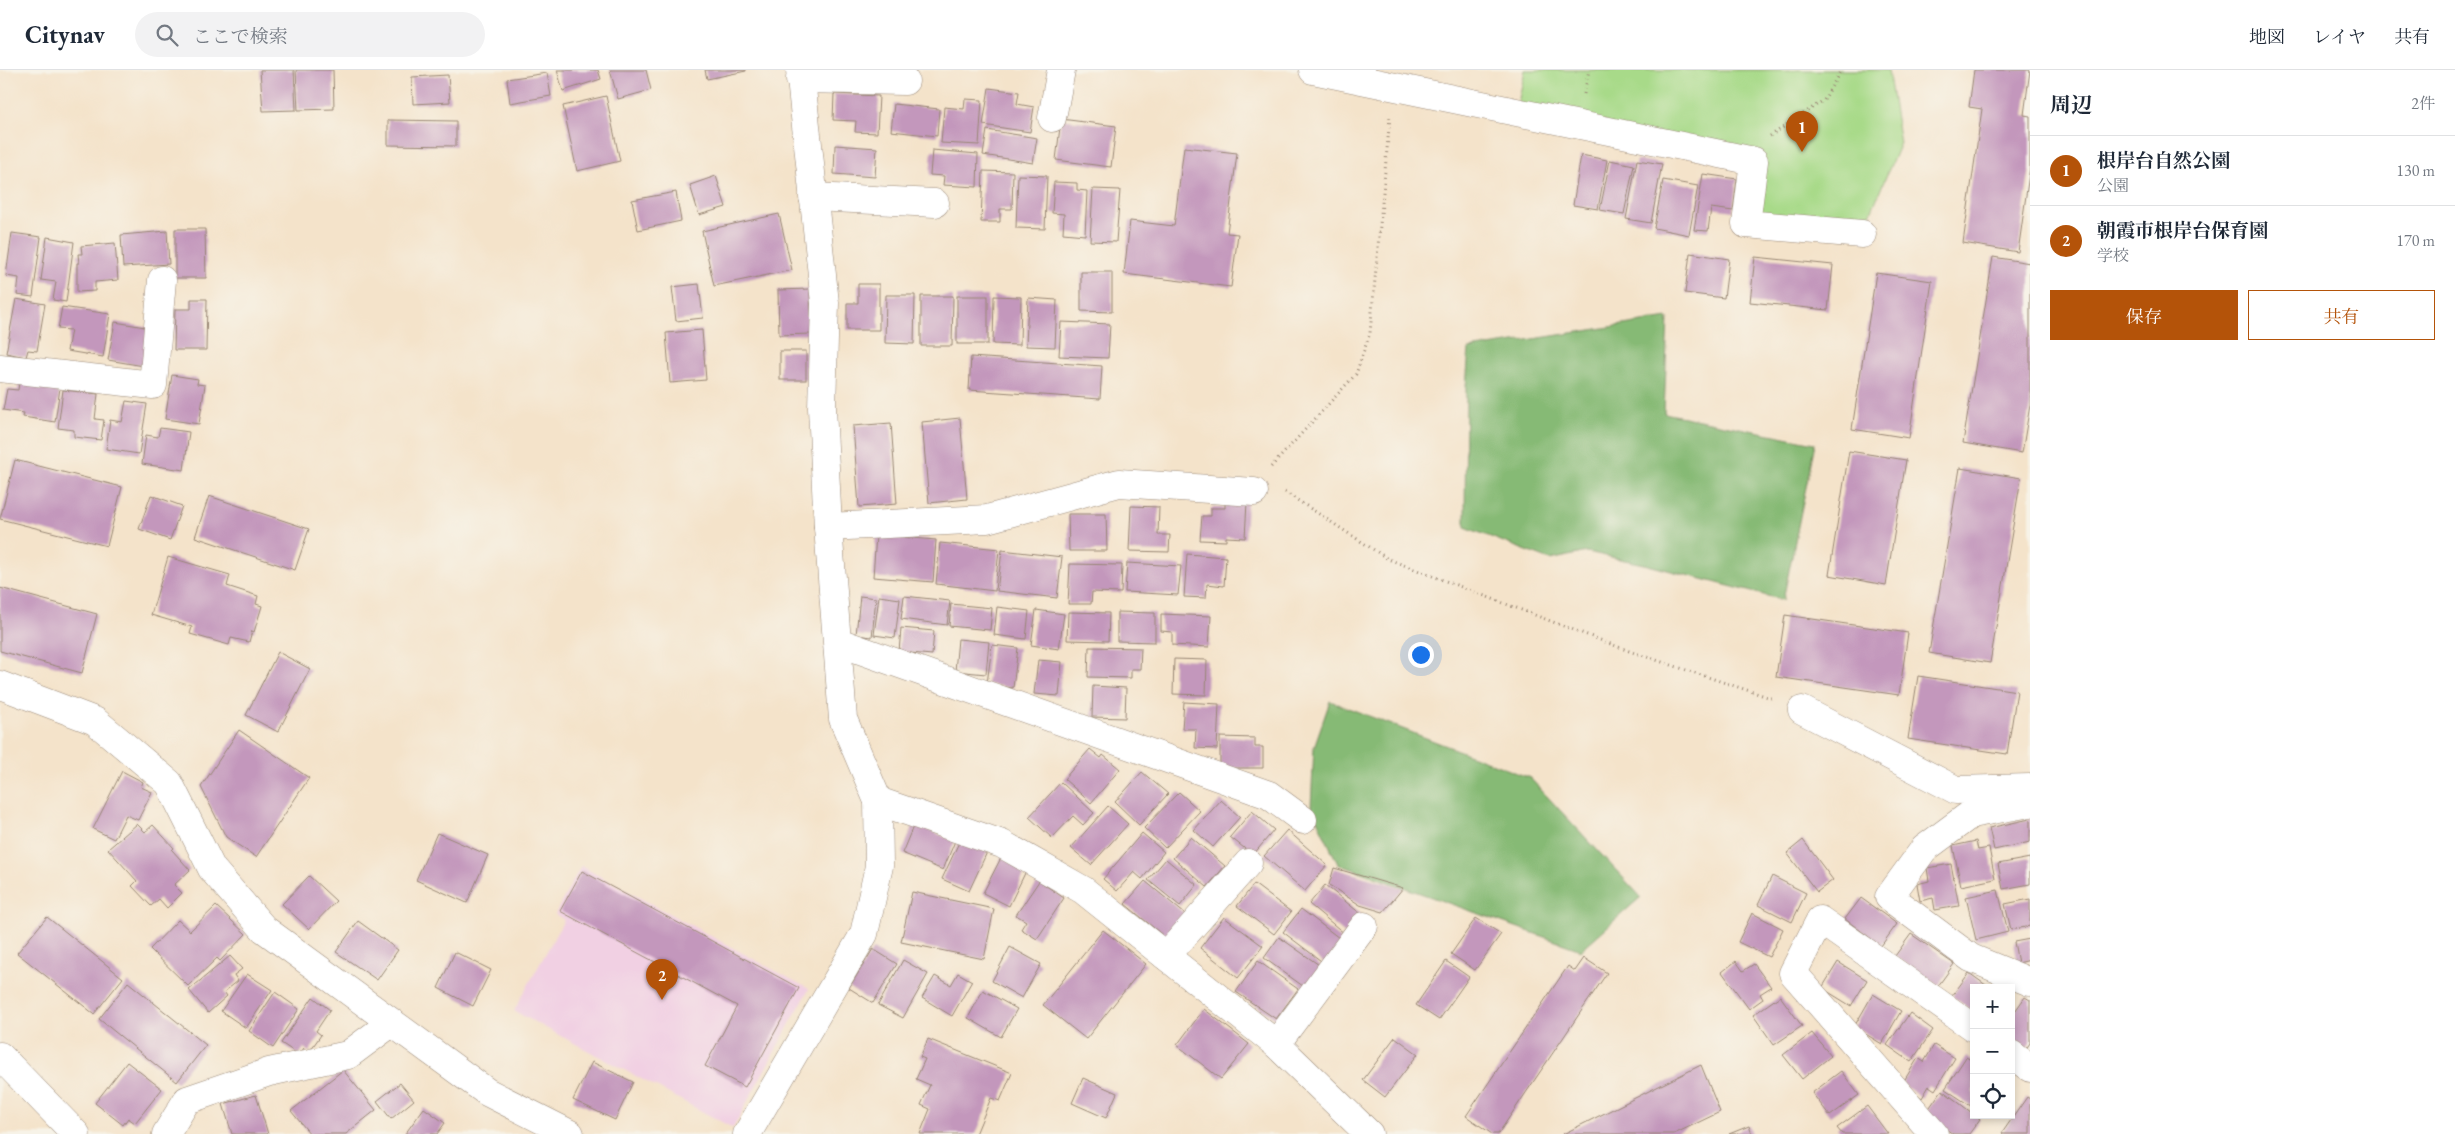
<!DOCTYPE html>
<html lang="ja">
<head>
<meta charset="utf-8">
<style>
	:root { --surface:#fff; --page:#f2f2f3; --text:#1f2937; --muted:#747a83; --line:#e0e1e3; --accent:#b45309 }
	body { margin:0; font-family:"EB Garamond","Noto Serif JP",serif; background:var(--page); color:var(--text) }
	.controls { position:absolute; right:15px; bottom:15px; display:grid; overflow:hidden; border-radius:0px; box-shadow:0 2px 8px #0003 }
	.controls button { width:45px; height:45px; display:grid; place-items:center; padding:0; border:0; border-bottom:1px solid var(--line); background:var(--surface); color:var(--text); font:25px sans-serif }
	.you { position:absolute; left:1420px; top:584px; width:18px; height:18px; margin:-12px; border:4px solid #fff; border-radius:50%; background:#1a73e8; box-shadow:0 0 0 8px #1a73e833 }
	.badge { display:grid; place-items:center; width:32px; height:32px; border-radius:50%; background:var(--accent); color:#fff; font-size:16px; font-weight:700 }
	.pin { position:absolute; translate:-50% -41px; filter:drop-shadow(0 1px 2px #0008) }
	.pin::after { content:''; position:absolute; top:26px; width:18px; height:15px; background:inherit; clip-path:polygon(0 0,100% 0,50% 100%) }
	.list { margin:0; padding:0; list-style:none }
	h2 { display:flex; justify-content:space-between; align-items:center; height:65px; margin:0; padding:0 20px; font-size:21px }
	h2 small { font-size:16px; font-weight:400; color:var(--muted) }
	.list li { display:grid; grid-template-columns:32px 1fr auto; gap:15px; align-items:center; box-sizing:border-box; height:70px; padding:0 20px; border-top:1px solid var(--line) }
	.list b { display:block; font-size:19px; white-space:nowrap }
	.list p { margin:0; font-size:16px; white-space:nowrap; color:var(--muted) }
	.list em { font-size:16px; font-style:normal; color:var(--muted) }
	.actions { display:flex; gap:10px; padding:15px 20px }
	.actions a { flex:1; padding:11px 0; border:1px solid var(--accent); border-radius:0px; text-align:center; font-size:18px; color:var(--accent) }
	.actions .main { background:var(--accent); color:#fff }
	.icon { flex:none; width:28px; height:28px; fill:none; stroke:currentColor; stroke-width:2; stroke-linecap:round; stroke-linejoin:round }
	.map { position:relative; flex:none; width:2030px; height:1064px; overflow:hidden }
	header { display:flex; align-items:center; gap:30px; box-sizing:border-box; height:70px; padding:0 25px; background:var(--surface); border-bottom:1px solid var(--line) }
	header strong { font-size:24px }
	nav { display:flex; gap:28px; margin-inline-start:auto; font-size:18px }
	.search { width:350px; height:45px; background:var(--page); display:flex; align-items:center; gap:12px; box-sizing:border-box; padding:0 18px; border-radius:28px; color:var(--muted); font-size:19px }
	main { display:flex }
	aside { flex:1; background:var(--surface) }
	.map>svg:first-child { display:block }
	.built { fill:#f1d0e3 }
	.green { fill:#a8da89; stroke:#728254 }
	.forest { fill:#86ba75; stroke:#60724a }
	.building { fill:#c397bc }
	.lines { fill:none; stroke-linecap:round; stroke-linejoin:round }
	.minor-casing { stroke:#988674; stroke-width:29 }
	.path { stroke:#988674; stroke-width:3; stroke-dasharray:1 4; stroke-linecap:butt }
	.minor { stroke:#fff; stroke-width:28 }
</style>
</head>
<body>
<header>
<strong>Citynav</strong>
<div class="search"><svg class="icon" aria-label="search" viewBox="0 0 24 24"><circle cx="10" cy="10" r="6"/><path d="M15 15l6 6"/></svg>ここで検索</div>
<nav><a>地図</a><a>レイヤ</a><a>共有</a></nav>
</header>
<main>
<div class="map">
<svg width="2030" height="1064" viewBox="0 0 2030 1064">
	<rect width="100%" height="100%" fill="#f7f3e8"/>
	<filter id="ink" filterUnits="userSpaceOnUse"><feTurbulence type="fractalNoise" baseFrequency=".02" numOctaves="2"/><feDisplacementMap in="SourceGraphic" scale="10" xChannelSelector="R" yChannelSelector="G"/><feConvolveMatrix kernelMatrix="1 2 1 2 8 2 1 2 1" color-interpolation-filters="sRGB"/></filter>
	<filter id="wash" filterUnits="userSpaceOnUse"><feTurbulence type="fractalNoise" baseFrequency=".0096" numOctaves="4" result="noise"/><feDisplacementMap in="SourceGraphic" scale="20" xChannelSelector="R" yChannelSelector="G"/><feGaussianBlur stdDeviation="1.12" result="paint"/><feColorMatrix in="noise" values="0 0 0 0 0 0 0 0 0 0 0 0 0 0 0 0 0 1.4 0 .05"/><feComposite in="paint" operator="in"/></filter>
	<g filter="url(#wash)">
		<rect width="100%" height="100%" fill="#f4e3ca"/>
		<polygon class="built" points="581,796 809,919 733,1058 514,941 564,850 555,844"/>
		<polygon class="green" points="1525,0 1888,0 1900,73 1862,164 1746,154 1754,92 1516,43"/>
		<g class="forest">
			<polygon points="1668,248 1664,343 1815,373 1783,530 1648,495 1587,482 1550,490 1465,457 1466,317 1469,279"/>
			<polygon points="1330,631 1530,708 1641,827 1581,880 1338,794 1311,737 1314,677"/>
		</g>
		<g id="blocks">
			<g class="building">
				<polygon points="260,0 294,0 296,40 263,41"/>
				<polygon points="296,0 333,0 334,39 298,40"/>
				<polygon points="557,0 598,0 601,9 563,21"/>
				<polygon points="610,0 646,0 651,20 618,29"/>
				<polygon points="705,0 746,0 746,1 707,9"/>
				<polygon points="1974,0 2030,0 2024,45 2030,46 2030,97 2018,182 1963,173 1982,39 1969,37"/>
				<polygon points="547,3 551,26 510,33 507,9"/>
				<polygon points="448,5 450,32 413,34 412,7"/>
				<polygon points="989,18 1019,22 1017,34 1034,37 1030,62 983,55"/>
				<polygon points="834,24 879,26 877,63 855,62 856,51 833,50"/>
				<polygon points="606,26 620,91 577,101 563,36"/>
				<polygon points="965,29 982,30 979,75 941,73 944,37 964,39"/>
				<polygon points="894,34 939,39 937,66 891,61"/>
				<polygon points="1061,49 1116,56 1111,97 1056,90"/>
				<polygon points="388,50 456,51 456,76 388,75"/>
				<polygon points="987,60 1037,68 1033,93 983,85"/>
				<polygon points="835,75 877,78 875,107 834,104"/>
				<polygon points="1184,77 1237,83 1227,163 1238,164 1231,217 1124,204 1130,151 1174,156"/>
				<polygon points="932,80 978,84 977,117 943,115 944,106 930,105"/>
				<polygon points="1581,85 1607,90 1598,139 1573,135"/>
				<polygon points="1610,90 1634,95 1624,144 1600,140"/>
				<polygon points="1637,90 1662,94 1651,153 1626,149"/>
				<polygon points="983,101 1013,102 1012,139 1000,139 1000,152 981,152"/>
				<polygon points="1703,104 1737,109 1733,141 1711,138 1708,161 1694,160"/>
				<polygon points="1018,105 1047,106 1045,159 1016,158"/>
				<polygon points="716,106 726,137 699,145 690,115"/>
				<polygon points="1663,110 1698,116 1689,165 1654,158"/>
				<polygon points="1054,112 1077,113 1077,120 1087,121 1085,165 1063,163 1064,144 1052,143"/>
				<polygon points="1093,119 1120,120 1116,172 1090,171"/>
				<polygon points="676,122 681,151 638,160 632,130"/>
				<polygon points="779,144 792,200 714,216 702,161"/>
				<polygon points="175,159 205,159 206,208 175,208"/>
				<polygon points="167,161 169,194 123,197 121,165"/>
				<polygon points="12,163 41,167 33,227 17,225 19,208 6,206"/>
				<polygon points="47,167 74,172 66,232 53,230 56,212 41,210"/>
				<polygon points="115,173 118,210 95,212 95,221 77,222 77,193 79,193 78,184 82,184 81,176"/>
				<polygon points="1690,183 1729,189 1724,228 1685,223"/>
				<polygon points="1755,187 1833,195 1828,240 1750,232"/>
				<polygon points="1993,187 2030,193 2030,335 2022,383 1963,373"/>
				<polygon points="1081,202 1112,202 1112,242 1081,241"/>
				<polygon points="1876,203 1932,211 1909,368 1852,359"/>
				<polygon points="699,214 703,248 676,251 672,217"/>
				<polygon points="858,214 879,214 879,260 847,260 847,233 858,233"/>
				<polygon points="810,219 811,264 779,265 778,220"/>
				<polygon points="886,225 915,225 914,274 885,273"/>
				<polygon points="921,226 953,226 952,276 921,276"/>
				<rect x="957" y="226" width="31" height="48"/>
				<polygon points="994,226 1021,227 1020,275 993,274"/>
				<polygon points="1028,228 1057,230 1055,277 1026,276"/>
				<polygon points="16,229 45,234 37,281 28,280 26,287 6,283"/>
				<polygon points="191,229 207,229 206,280 174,280 175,239 191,239"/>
				<polygon points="62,237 110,244 103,287 67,281 71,260 58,259"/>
				<polygon points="115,252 151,258 144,296 108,290"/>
				<polygon points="1061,252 1110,254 1108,288 1059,286"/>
				<polygon points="702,260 706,310 670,313 666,263"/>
				<rect x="780" y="281" width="26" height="29"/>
				<polygon points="971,287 1102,296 1100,329 969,320"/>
				<polygon points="172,305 198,309 197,314 205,315 199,354 165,349"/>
				<polygon points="19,312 60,318 55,352 23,347 24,343 3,340 7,319 18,320"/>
				<polygon points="63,320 98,324 95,349 104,350 101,370 74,367 74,360 58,358"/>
				<polygon points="126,331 147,334 139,384 106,379 110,350 122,352"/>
				<polygon points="960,348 967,429 929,433 922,352"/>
				<polygon points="891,353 897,434 859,437 853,356"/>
				<polygon points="160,358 189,362 184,400 142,394 146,365 158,367"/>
				<polygon points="1849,381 1906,390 1886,515 1829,505"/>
				<polygon points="15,390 122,417 107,476 0,449"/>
				<polygon points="1960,398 2021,408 1990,593 1929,583"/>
				<polygon points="151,425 182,436 170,470 139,459"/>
				<polygon points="209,426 309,459 295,500 195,467"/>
				<polygon points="1225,430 1247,432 1245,468 1226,467 1226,471 1200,470 1202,446 1211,446 1211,438 1225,438"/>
				<polygon points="1131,436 1159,437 1158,465 1170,465 1169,482 1129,481"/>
				<polygon points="1068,444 1106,444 1107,481 1069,481"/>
				<polygon points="876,465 936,470 933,512 873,507"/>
				<polygon points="940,473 999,479 995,521 936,514"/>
				<polygon points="1002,480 1062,487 1057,528 997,521"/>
				<polygon points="1187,484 1226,487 1224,516 1207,514 1206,528 1184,527"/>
				<polygon points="168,487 230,505 227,516 258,526 256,534 262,536 254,562 252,561 249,572 231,568 229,575 190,564 192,557 151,545"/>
				<polygon points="1127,493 1181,496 1178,525 1125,522"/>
				<polygon points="1070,494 1122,495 1121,523 1092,522 1091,534 1068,534"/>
				<polygon points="0,518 97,544 82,603 0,581"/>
				<polygon points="860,526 876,528 872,567 856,565"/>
				<polygon points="879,526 900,529 895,568 874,565"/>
				<polygon points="904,526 950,531 947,555 901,549"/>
				<polygon points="951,534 992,538 990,560 949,556"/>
				<polygon points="997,537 1029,541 1026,569 994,565"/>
				<polygon points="1036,540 1064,544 1059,579 1031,575"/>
				<polygon points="1068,542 1109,543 1108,571 1067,570"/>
				<polygon points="1117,542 1155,543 1155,572 1117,571"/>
				<polygon points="1161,544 1211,546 1209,577 1172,575 1172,562 1161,561"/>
				<polygon points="1785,545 1908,563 1899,625 1776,607"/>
				<polygon points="901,558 934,561 932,585 899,582"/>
				<polygon points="958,569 989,572 986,604 955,601"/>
				<polygon points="992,575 1018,578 1013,618 987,614"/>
				<polygon points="1089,577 1141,578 1140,599 1131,599 1131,608 1088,607"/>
				<polygon points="278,582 310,599 278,662 246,645"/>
				<polygon points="1174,589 1207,590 1206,625 1173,624"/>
				<polygon points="1038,590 1062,592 1059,626 1034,624"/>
				<polygon points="1918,606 2017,621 2007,684 1908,669"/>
				<polygon points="1093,616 1126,618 1125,648 1092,647"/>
				<polygon points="1184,632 1219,634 1217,679 1195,678 1196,659 1182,659"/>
				<polygon points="239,660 309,708 256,787 226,767 201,717"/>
				<polygon points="1220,667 1255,668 1255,677 1263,677 1263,698 1220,698"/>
				<polygon points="1090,679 1101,688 1103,685 1120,699 1091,733 1064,709"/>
				<polygon points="122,701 143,712 141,717 152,722 138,750 126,745 114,769 93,759"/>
				<polygon points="1142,702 1168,724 1139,755 1115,732"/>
				<polygon points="1061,712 1094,743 1083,755 1073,746 1052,768 1029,747"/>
				<polygon points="1179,722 1200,741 1165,778 1144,758"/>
				<polygon points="1221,730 1240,747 1213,777 1194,760"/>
				<polygon points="1108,736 1128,754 1091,795 1071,778"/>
				<polygon points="1252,741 1274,760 1253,785 1230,767"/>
				<polygon points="2030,749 2030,772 1994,780 1989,758"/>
				<polygon points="137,754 145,762 153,755 174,778 172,780 190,800 174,815 182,823 167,838 159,829 151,836 132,816 137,811 108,779"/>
				<polygon points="914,754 955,771 943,800 902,783"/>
				<polygon points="1287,760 1327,795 1305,821 1264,786"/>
				<polygon points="437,763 488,785 467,833 416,810"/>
				<polygon points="1142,763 1164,782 1142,809 1134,802 1117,821 1103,809"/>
				<polygon points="1191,767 1225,796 1207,817 1173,788"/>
				<polygon points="961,768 988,780 969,821 942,809"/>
				<polygon points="1803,770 1833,810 1817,822 1787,783"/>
				<polygon points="1976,771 1978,780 1989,778 1995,809 1961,816 1953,776"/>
				<polygon points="1003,784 1028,797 1009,836 983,823"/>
				<polygon points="2030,788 2030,814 2003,819 1998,794"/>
				<polygon points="1166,789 1197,815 1180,836 1148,810"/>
				<polygon points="1951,794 1959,836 1935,840 1933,828 1920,831 1917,814 1929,811 1927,798"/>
				<polygon points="1334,798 1403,818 1383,842 1360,835 1329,815"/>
				<polygon points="582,801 799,918 745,1017 705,996 737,936 560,841"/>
				<polygon points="309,806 336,831 309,859 282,834"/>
				<polygon points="1772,806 1806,823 1792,852 1758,835"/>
				<polygon points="1039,811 1064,828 1037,869 1021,859 1026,851 1016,845"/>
				<polygon points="1145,811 1185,844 1165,867 1125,834"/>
				<polygon points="1254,814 1291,842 1274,864 1237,836"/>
				<polygon points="1325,815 1361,844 1345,864 1309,834"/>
				<polygon points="1998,820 2008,862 1976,870 1966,827"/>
				<polygon points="912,822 994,839 984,889 901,872"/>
				<polygon points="1861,828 1897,854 1881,876 1845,849"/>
				<polygon points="2030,829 2030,856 2011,860 2005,834"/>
				<polygon points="216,836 246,864 220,891 217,888 188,916 150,879 178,850 190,861"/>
				<polygon points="1301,839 1343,871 1325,894 1283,862"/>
				<polygon points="1752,843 1783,859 1769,887 1738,872"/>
				<polygon points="47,847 123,908 94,944 17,883"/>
				<polygon points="1224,847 1263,876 1238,908 1200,878"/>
				<polygon points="1476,848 1501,864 1475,900 1451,884"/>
				<polygon points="358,851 398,880 377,910 336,882"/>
				<polygon points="1103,860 1146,894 1086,969 1043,935"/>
				<polygon points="1911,864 1954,894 1938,916 1895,886"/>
				<polygon points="1279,867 1322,897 1307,919 1264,888"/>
				<polygon points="2030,869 2030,890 2018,893 2014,872"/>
				<polygon points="1010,877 1041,894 1022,928 992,911"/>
				<polygon points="873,879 897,894 873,933 849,918"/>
				<polygon points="455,882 491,900 473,936 438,918"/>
				<polygon points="230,886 242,899 234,905 238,911 224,922 227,926 208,943 189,920"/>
				<polygon points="1584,888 1607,903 1498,1064 1492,1064 1466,1046 1568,896 1575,901"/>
				<polygon points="903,890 928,904 903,948 878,935"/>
				<polygon points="1258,891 1298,919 1276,949 1236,922"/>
				<polygon points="1446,891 1469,907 1439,950 1416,935"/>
				<polygon points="1736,891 1743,901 1754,894 1771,917 1760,924 1763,929 1749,939 1722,902"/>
				<polygon points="1838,892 1867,910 1851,936 1822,918"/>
				<polygon points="958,903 972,911 952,946 922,928 935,906 951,915"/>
				<polygon points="1969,903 1990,918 1974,918 1974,942 1952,926"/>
				<polygon points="247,904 272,920 246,958 221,941"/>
				<polygon points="128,912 206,975 177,1012 99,949"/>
				<polygon points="983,920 1017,939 1001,967 968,948"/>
				<polygon points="275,922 299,939 273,978 249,961"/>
				<polygon points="1873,924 1901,941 1882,974 1854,957"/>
				<polygon points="1780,926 1802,956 1774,975 1753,945"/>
				<polygon points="313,927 330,940 316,961 321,965 309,982 304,978 299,985 281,973"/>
				<polygon points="2025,927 2030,930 2030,973 2026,979 2011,968 2011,963 2015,958 2011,955 2011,947"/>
				<polygon points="1204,939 1249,974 1221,1009 1177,975"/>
				<polygon points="1910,943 1933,960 1911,992 1887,975"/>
				<polygon points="1812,963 1831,986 1802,1009 1783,985"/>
				<polygon points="1395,967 1418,984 1385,1027 1363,1010"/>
				<polygon points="928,969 1012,1003 1000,1031 991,1028 976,1064 920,1064 930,1039 921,1035 930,1015 916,1009 925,989 920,987"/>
				<polygon points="1934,975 1955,988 1935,1020 1929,1016 1922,1028 1902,1014 1918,988 1924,992"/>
				<polygon points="1966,987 1974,992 1974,1033 1971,1036 1945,1019"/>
				<polygon points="127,992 162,1019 135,1053 128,1048 123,1055 95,1033"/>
				<polygon points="592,992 633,1012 615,1050 573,1030"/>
				<polygon points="1701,995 1720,1042 1674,1064 1563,1064"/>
				<polygon points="343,1000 376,1040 346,1064 310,1064 291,1041"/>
				<polygon points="1841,1001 1859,1025 1830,1046 1812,1023"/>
				<polygon points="1083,1008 1117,1023 1106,1048 1072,1033"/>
				<polygon points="400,1013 414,1030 391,1049 377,1031"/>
				<polygon points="1942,1020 1980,1049 1969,1064 1953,1064 1925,1044"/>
				<polygon points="256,1025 268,1064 232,1064 223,1034"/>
				<polygon points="2027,1027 2030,1029 2030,1064 2003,1064 2002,1063"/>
				<polygon points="1867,1036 1888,1064 1842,1064 1837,1058"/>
				<polygon points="424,1038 445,1053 437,1064 405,1064"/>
				<polygon points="1749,1056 1752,1064 1729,1064"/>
			</g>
		</g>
	</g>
	<g filter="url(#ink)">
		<use href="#blocks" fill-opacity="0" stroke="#988674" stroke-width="1"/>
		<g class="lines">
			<g class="minor-casing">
				<g id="minor">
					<polyline points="1313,0 1754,91 1746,154 1862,164"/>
					<polyline points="800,9 905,11"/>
					<polyline points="1052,48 1061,0"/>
					<polyline points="813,127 935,133"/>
					<polyline points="0,298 153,315 162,210"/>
					<polyline points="828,457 987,449 1119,413 1254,422"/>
					<polyline points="838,572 1269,725 1303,750"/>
					<polyline points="0,615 95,651 169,713 212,799 264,859 487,1022 570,1064"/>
					<polyline points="1802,640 1956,720 2030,718"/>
					<polyline points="878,731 1002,774 1083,820 1276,974 1369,1064"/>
					<polyline points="2030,733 1971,744 1924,779 1889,827 1971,888 2030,912"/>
					<polyline points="1166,886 1248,793"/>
					<polyline points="1276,974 1364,856"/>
					<polyline points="2011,984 2030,998"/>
					<polyline points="0,986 76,1064"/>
					<polyline points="166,1064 187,1030 269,1002 348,985 391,953"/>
					<polyline points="747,1064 864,864 879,796 878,731 843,649 828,457 822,338 825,233 800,0"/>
					<polyline points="1934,1064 1793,903 1820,850 1974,958"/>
				</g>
			</g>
			<g class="path">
				<polyline points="1584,24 1589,0"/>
				<polyline points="1770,66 1824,30 1841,0"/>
				<polyline points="1271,397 1356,304 1370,263 1390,47"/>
				<polyline points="1285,422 1388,489 1629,581 1774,629"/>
			</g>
			<use href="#minor" class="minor"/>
		</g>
	</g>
</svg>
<div class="controls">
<button>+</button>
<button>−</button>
<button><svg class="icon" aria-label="locate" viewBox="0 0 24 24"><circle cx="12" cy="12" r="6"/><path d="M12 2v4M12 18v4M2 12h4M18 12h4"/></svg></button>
</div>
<div class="you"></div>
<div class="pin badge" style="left:1802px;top:82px">1</div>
<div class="pin badge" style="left:662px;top:930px">2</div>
</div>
<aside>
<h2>周辺<small>2件</small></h2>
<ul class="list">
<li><span class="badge">1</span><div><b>根岸台自然公園</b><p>公園</p></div><em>130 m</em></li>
<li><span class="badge">2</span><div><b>朝霞市根岸台保育園</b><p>学校</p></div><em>170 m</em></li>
</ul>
<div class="actions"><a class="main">保存</a><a>共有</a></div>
</aside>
</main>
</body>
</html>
